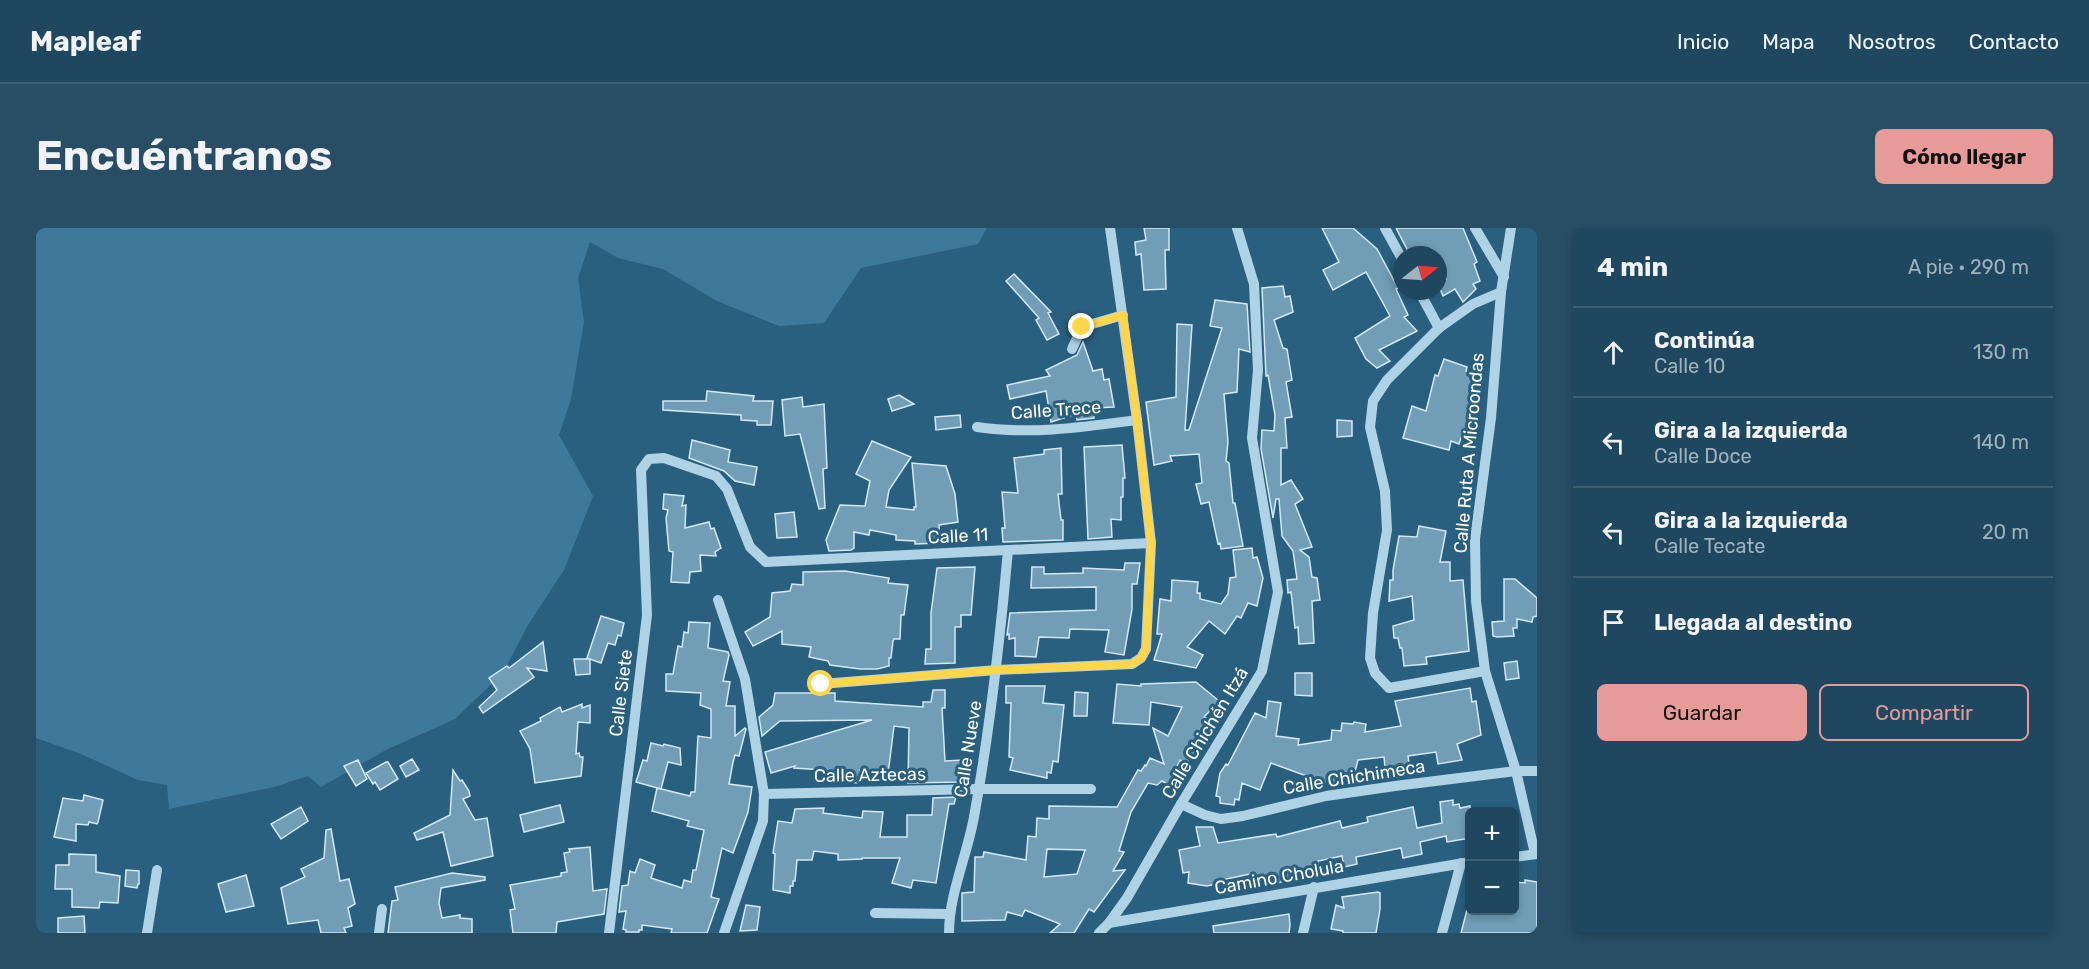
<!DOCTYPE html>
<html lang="es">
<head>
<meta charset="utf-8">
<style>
	:root { --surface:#1f475f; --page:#274e65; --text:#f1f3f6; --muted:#a1b2bd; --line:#3c5f74; --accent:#e69b98 }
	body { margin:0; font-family:Rubik,sans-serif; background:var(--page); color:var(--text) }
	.controls { position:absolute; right:18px; bottom:18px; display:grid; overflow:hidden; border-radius:9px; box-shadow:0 3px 9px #0003 }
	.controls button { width:54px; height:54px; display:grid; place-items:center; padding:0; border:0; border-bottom:2px solid var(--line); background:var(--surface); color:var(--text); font:30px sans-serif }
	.compass { position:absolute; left:1357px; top:18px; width:54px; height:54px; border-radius:50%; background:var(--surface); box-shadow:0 3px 9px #0003; rotate:73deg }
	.stop { position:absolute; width:18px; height:18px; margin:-14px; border:4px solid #ffd54a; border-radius:50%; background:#fff }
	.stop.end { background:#ffd54a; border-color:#fff; box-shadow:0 2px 6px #0008 }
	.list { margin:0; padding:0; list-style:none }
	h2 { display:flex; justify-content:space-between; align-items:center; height:78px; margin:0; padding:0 24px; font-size:26px }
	h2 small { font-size:20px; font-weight:400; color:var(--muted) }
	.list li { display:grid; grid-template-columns:39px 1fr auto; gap:18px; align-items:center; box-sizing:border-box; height:90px; padding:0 24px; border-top:2px solid var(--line) }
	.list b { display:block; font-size:22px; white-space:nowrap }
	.list p { margin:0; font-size:20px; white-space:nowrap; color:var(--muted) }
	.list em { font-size:20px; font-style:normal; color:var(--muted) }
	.actions { display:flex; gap:12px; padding:18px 24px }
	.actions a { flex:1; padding:14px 0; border:2px solid var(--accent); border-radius:9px; text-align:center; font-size:21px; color:var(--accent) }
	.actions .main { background:var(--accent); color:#111 }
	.icon { flex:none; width:33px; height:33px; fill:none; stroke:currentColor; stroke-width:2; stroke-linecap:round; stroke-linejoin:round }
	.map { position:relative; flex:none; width:1501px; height:705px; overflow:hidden; border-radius:9px }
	header { display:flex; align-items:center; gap:36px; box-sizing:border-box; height:84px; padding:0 30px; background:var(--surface); border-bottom:2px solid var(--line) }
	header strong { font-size:28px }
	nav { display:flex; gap:33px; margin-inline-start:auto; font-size:21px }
	.intro { display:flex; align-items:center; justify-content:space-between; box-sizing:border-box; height:144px; padding:0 36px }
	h1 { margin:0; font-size:42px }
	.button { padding:15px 27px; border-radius:9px; background:var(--accent); color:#111; font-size:21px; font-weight:700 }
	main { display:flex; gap:36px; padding:0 36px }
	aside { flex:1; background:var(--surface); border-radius:9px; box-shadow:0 3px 9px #0003 }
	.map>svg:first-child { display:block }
	.green { fill:#3e799c }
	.building { fill:#719db7; stroke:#d3e8f4; stroke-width:1.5; fill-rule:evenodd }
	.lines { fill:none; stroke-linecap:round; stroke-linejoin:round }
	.minor { stroke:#b0d2e5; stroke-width:10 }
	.route { stroke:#ffd54a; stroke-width:8 }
	.labels { text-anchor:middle; stroke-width:6; stroke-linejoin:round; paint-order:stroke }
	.street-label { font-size:18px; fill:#fff; stroke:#295f7f }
</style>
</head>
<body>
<header>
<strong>Mapleaf</strong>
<nav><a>Inicio</a><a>Mapa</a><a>Nosotros</a><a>Contacto</a></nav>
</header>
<div class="intro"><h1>Encuéntranos</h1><a class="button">Cómo llegar</a></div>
<main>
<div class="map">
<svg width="1501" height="705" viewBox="0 0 1501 705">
	<rect width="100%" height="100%" fill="#295f7f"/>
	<polygon class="green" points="0,0 951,0 942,16 825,40 788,95 743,98 681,73 627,41 582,30 554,14 542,50 548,94 535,171 523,207 557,268 528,342 492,397 467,445 419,491 350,522 285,559 272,548 238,559 133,581 131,557 102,552 45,526 0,510"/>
	<g class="building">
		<polygon points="1108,0 1133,0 1133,22 1129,22 1130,61 1108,62 1105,26 1100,27 1099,14 1110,12"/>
		<polygon points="1286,0 1317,0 1341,21 1362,60 1360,61 1372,87 1368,89 1381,103 1343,122 1354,133 1341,140 1330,131 1319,110 1354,88 1330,44 1297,62 1287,42 1303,34"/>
		<polygon points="1360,0 1427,0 1441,34 1438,36 1444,53 1437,56 1440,61 1427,74 1419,61 1407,68 1402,56 1410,51 1402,39 1402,27 1374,27"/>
		<polygon points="978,46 1015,84 1012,85 1023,106 1011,112 1000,92 1003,90 970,53"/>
		<polygon points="1247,58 1249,69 1254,68 1257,84 1238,92 1247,120 1251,121 1256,152 1250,154 1256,189 1249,190 1251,220 1245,220 1245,257 1255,252 1267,271 1259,276 1276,319 1264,322 1273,329 1276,349 1281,350 1284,372 1276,373 1278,415 1263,416 1262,399 1259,400 1255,364 1252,365 1251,352 1261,351 1257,323 1246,308 1243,271 1240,271 1237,290 1225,221 1226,202 1238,203 1239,187 1232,147 1230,148 1226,60"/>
		<polygon points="1179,72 1211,76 1214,124 1203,121 1201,164 1188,166 1192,214 1190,233 1193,235 1197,275 1199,275 1207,318 1185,321 1184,315 1182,316 1173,274 1165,276 1160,256 1166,255 1163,226 1134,228 1136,233 1118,237 1110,174 1140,169 1141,96 1156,97 1149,202 1153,202 1186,100 1174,98"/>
		<polygon points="1047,114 1057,143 1066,141 1068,152 1073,151 1078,179 1057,180 1058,190 1041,192 1040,186 1015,194 1010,163 974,171 971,157 1014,148 1010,142 1041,127"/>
		<polygon points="1408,131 1431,139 1430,143 1441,147 1436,167 1435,205 1427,203 1423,216 1415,213 1413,222 1367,210 1376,178 1390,183 1399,147 1402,148"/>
		<polygon points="671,163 718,168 717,173 737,173 735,197 721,197 721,193 705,192 705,187 627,182 627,173 670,173"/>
		<polygon points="863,167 878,176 856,183 852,171"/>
		<polygon points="766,169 767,179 788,176 791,240 787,241 789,280 783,281 764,206 749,208 746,172"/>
		<polygon points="924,187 925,199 900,202 899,189"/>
		<polygon points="1301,192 1316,193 1316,208 1301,209"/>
		<polygon points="656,212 694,222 692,234 721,239 718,257 699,253 688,243 653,230"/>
		<polygon points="836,213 875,229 853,262 850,279 878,282 878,279 880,279 876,235 910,238 919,266 922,294 903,297 904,315 879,316 879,313 860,312 860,307 834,302 833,307 818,304 818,320 815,322 793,323 790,312 804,277 829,278 834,253 820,246"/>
		<polygon points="1086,217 1089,250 1087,250 1087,269 1085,269 1085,292 1075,291 1076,309 1052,311 1048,219"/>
		<polygon points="1025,220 1026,266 1022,266 1025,292 1027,292 1027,312 967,314 966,300 969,300 966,264 982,265 978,230 1008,226 1008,222"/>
		<polygon points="628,266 648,268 646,278 650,277 649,300 673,294 675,301 678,300 685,320 679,324 680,328 664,327 665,343 654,344 653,355 635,354 637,324 633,323 630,290 632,282 627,281"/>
		<polygon points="758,284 761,309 741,310 739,286"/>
		<polygon points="1383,298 1410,303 1404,334 1414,334 1414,353 1427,352 1433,423 1390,429 1391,436 1368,438 1366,420 1364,420 1362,410 1358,410 1357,398 1378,392 1376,368 1353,373 1354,352 1357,352 1357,342 1363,308 1381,309"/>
		<polygon points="1216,320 1217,330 1221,329 1227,350 1221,378 1212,375 1205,390 1201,388 1189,406 1173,393 1151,419 1167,427 1160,440 1118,432 1126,406 1121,406 1124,371 1135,373 1136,352 1162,354 1161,365 1164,365 1164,371 1185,376 1192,366 1194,350 1200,349 1197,322"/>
		<polygon points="1089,335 1104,335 1101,356 1096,356 1096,381 1088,427 1069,424 1073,402 1034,401 1033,410 1003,409 1000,429 979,428 979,410 973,411 973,406 971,407 974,385 1060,382 1060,359 995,360 996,339 1008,339 1008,346 1047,345 1047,340 1088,342"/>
		<polygon points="939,339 935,387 925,387 925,399 919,399 919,435 889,436 890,421 895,421 895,385 901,340"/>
		<polygon points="809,343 853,350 852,355 872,357 868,387 865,387 864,411 858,411 857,413 855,430 853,430 853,438 841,441 824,441 794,437 792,433 773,429 775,419 746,416 746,403 717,418 709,404 734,389 736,365 754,363 756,356 767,357 767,344"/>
		<polygon points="1468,351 1479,351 1501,370 1501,388 1497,389 1496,394 1481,391 1481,400 1477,400 1478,408 1461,409 1457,408 1456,394 1468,393"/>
		<polygon points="565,388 588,395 585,408 582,407 579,417 572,415 565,435 554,431 554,446 540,447 538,431 553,431 551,430"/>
		<polygon points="653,394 674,395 672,420 692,424 693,427 687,453 694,454 690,478 699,478 699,508 709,500 710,501 703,528 699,527 697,534 693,556 716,559 712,584 697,625 686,620 675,669 683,671 671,705 635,705 636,701 606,697 606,702 603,702 603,704 590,704 590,702 587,701 590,683 583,684 586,658 592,657 594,643 599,645 604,631 619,637 615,650 646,660 648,652 655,654 657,642 660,642 668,602 651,598 653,593 616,583 621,560 654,568 655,564 659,564 662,508 675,510 675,481 664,477 665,465 630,463 630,446 637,446 642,418 646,419 648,404 652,405"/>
		<polygon points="507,414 511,443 491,440 498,449 447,485 443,479 461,462 453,450 471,438 473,440"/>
		<polygon points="1481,433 1483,450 1470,452 1468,435"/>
		<polygon points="1259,445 1276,445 1276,468 1259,467"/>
		<path d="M1160,454L1183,473L1168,489L1179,496L1158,530L1155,528L1150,536L1144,532L1133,557L1126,553L1121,557L1112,555L1095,584L1083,623L1088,624L1077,643L1089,642L1058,684L1053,681L1038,705H1014L1024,696L989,682L986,688L971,684L969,692L926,693V665L938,664L939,629H947L948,624L990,632L992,608L1000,609L1001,590L1013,591V578L1081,579L1102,542L1105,543L1109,537L1110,538L1114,530L1128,536L1117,500L1132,508L1146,479L1115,474L1113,497L1077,495L1081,456L1105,458V456ZM1011,621L1049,622L1041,646L1008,649Z"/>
		<polygon points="970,458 1009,458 1007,475 1028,477 1022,534 1017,533 1015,545 1011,544 1011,550 974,542 977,530 973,529 975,475 970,475"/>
		<polygon points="1434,460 1436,474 1440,473 1445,507 1421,516 1426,532 1402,536 1400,524 1372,528 1374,542 1355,544 1354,539 1349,540 1348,529 1322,532 1317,551 1287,554 1235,535 1224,562 1206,555 1203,572 1199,571 1198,577 1184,575 1184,569 1180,568 1184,545 1190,536 1192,537 1219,485 1230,490 1232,473 1245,475 1240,508 1263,511 1262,517 1295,512 1296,502 1305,503 1306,495 1317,496 1318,494 1330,496 1329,504 1365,498 1359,473"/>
		<polygon points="897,462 909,462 909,480 906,480 909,533 927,532 924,554 872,555 873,500 858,498 852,546 824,542 822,555 802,553 804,543 758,540 759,538 735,545 729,524 836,492 744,493 726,508 723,489 737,477 739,465 799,465 799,473 887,479 887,474 895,474"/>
		<polygon points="1039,464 1052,465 1051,488 1038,488"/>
		<polygon points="546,476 546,480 554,477 554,495 542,494 540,526 543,525 544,529 547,529 545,548 499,555 494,521 484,503 505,493 504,490 524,479 526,484"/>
		<polygon points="615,515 627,518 628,516 644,520 645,537 632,534 625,561 600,554 607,532 611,533"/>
		<polygon points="376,531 383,542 370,549 364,538"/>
		<polygon points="322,532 331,551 320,558 308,538"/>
		<polygon points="350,534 352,534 362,551 344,562 339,554 337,556 330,545"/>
		<polygon points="417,542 424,553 426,552 433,563 434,568 427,571 439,592 451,590 457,628 415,638 407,604 381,612 378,605 414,587"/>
		<polygon points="48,567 67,572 62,594 61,596 53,594 52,597 40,596 40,613 18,609 27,570 47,573"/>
		<polygon points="920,569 918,576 913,576 900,655 877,652 875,660 856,655 864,630 826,630 826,631 802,632 802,626 778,623 776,632 761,632 759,653 757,653 757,658 754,658 754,665 737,662 739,626 737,625 742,593 756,595 759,581 788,580 787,585 826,590 827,583 847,584 844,609 871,609 871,587 896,587 897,570"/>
		<polygon points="1417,572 1417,577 1423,576 1424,580 1434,578 1434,610 1411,614 1410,608 1384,614 1386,626 1367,630 1365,620 1320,629 1321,636 1308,639 1306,628 1282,633 1283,641 1268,643 1269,650 1216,659 1214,646 1181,653 1181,656 1171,658 1152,655 1153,644 1147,645 1143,622 1164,618 1160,599 1177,599 1182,615 1240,606 1241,609 1304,593 1306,600 1332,594 1331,589 1377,579 1381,600 1406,595 1404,574"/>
		<polygon points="524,577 528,594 488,604 484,587"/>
		<polygon points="265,579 272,593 245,611 235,596"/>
		<polygon points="295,601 304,653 313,651 319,676 312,680 316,698 308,700 310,705 285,705 282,692 252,696 245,660 269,649 265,641 288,630 290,602"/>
		<polygon points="554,619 557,663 571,661 568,686 521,694 520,705 477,705 474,682 479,681 474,657 525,648 525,645 531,644 528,625 534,624 533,621"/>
		<polygon points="33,626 60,627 60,644 84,648 82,675 64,674 63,680 36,679 36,661 19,661 20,637 33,637"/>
		<polygon points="90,642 103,643 103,656 102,656 101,660 89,658"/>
		<polygon points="416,645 449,649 449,652 405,660 403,675 406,690 424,687 424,690 436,691 436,705 352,705 356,673 362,672 359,659"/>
		<polygon points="210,647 218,678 190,684 182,656"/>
		<polygon points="1489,652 1501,654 1501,705 1425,705 1431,682 1479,682 1479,654 1489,655"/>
		<polygon points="1342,664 1344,665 1344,681 1340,705 1307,705 1307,703 1295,701 1300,677 1308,680 1306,669"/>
		<polygon points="710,677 724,679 721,702 704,703"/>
		<polygon points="1253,686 1254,697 1253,705 1178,705 1177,698"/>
		<polygon points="48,688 49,705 22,705 22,690"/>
	</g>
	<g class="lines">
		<g class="minor">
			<polyline points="1349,0 1366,31"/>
			<polyline points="1439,0 1468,49"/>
			<polyline points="1475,0 1465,64 1455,190 1439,311 1440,373 1449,443 1480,543 1499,626"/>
			<polyline points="1383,63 1403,100"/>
			<polyline points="1036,121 1046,99 1087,87"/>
			<path d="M941,199C994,207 1048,199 1101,192"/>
			<polyline points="682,372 709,451 728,566 727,593 688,705"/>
			<polyline points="1449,443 1353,460 1339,445 1334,430 1337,385 1351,302 1349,263 1334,199 1337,173 1351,152 1403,100 1437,76 1465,64"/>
			<polyline points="785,456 961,442 1096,436 1105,430 1110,421 1115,315 1101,192 1074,0"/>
			<polyline points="728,566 942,561 1055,561"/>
			<polyline points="1145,576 1169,587 1185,591 1207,588 1290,568 1359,558 1480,543 1501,543"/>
			<polyline points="1478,629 1501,626"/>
			<polyline points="839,685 913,686"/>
			<polyline points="1073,695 1434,634"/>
			<polyline points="111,705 121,642"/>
			<polyline points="343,705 346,681"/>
			<polyline points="573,705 611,387 605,242 613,231 628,230 680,248 691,261 714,319 730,334 1115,315"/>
			<path d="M913,705C913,666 931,628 938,589C954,501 964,412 972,322"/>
			<polyline points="1063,705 1073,695 1091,670 1145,576 1226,443 1242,364 1216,210 1222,142 1218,56 1201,0"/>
			<polyline points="1267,705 1278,659"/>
			<polyline points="1406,705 1425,635"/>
		</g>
	</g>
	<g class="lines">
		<polyline class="route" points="785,456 961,442 1096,436 1105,430 1110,421 1115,315 1101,192 1087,87 1046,99"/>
	</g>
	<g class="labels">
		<g class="street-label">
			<text transform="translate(1020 182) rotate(-4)" y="6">Calle Trece</text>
			<text transform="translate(1433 225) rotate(-85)" y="6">Calle Ruta A Microondas</text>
			<text transform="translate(922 308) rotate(-3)" y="6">Calle 11</text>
			<text transform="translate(585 465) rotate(-83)" y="6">Calle Siete</text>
			<text transform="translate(1169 505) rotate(-59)" y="6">Calle Chichén Itzá</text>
			<text transform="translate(932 521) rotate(-81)" y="6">Calle Nueve</text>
			<text transform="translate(834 547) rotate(-1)" y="6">Calle Aztecas</text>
			<text transform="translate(1318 549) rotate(-9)" y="6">Calle Chichimeca</text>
			<text transform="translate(1243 649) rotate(-10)" y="6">Camino Cholula</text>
		</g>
	</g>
</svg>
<div class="controls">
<button>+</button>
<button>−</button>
</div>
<svg class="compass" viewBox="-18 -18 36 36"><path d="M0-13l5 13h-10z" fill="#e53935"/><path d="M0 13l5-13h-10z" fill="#a1b2bd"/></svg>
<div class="stop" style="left:785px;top:456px"></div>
<div class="stop end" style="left:1046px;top:99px"></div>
</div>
<aside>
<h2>4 min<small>A pie · 290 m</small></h2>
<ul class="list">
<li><svg class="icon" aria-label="ahead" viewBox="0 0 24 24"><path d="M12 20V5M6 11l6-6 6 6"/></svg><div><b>Continúa</b><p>Calle 10</p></div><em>130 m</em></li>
<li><svg class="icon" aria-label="left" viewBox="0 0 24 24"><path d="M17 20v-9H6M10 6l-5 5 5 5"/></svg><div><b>Gira a la izquierda</b><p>Calle Doce</p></div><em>140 m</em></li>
<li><svg class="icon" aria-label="left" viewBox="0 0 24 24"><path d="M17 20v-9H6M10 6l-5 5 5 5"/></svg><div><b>Gira a la izquierda</b><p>Calle Tecate</p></div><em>20 m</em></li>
<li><svg class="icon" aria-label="arrive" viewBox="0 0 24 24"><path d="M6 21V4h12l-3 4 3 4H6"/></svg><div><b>Llegada al destino</b></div></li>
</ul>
<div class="actions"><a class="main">Guardar</a><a>Compartir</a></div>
</aside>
</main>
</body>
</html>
